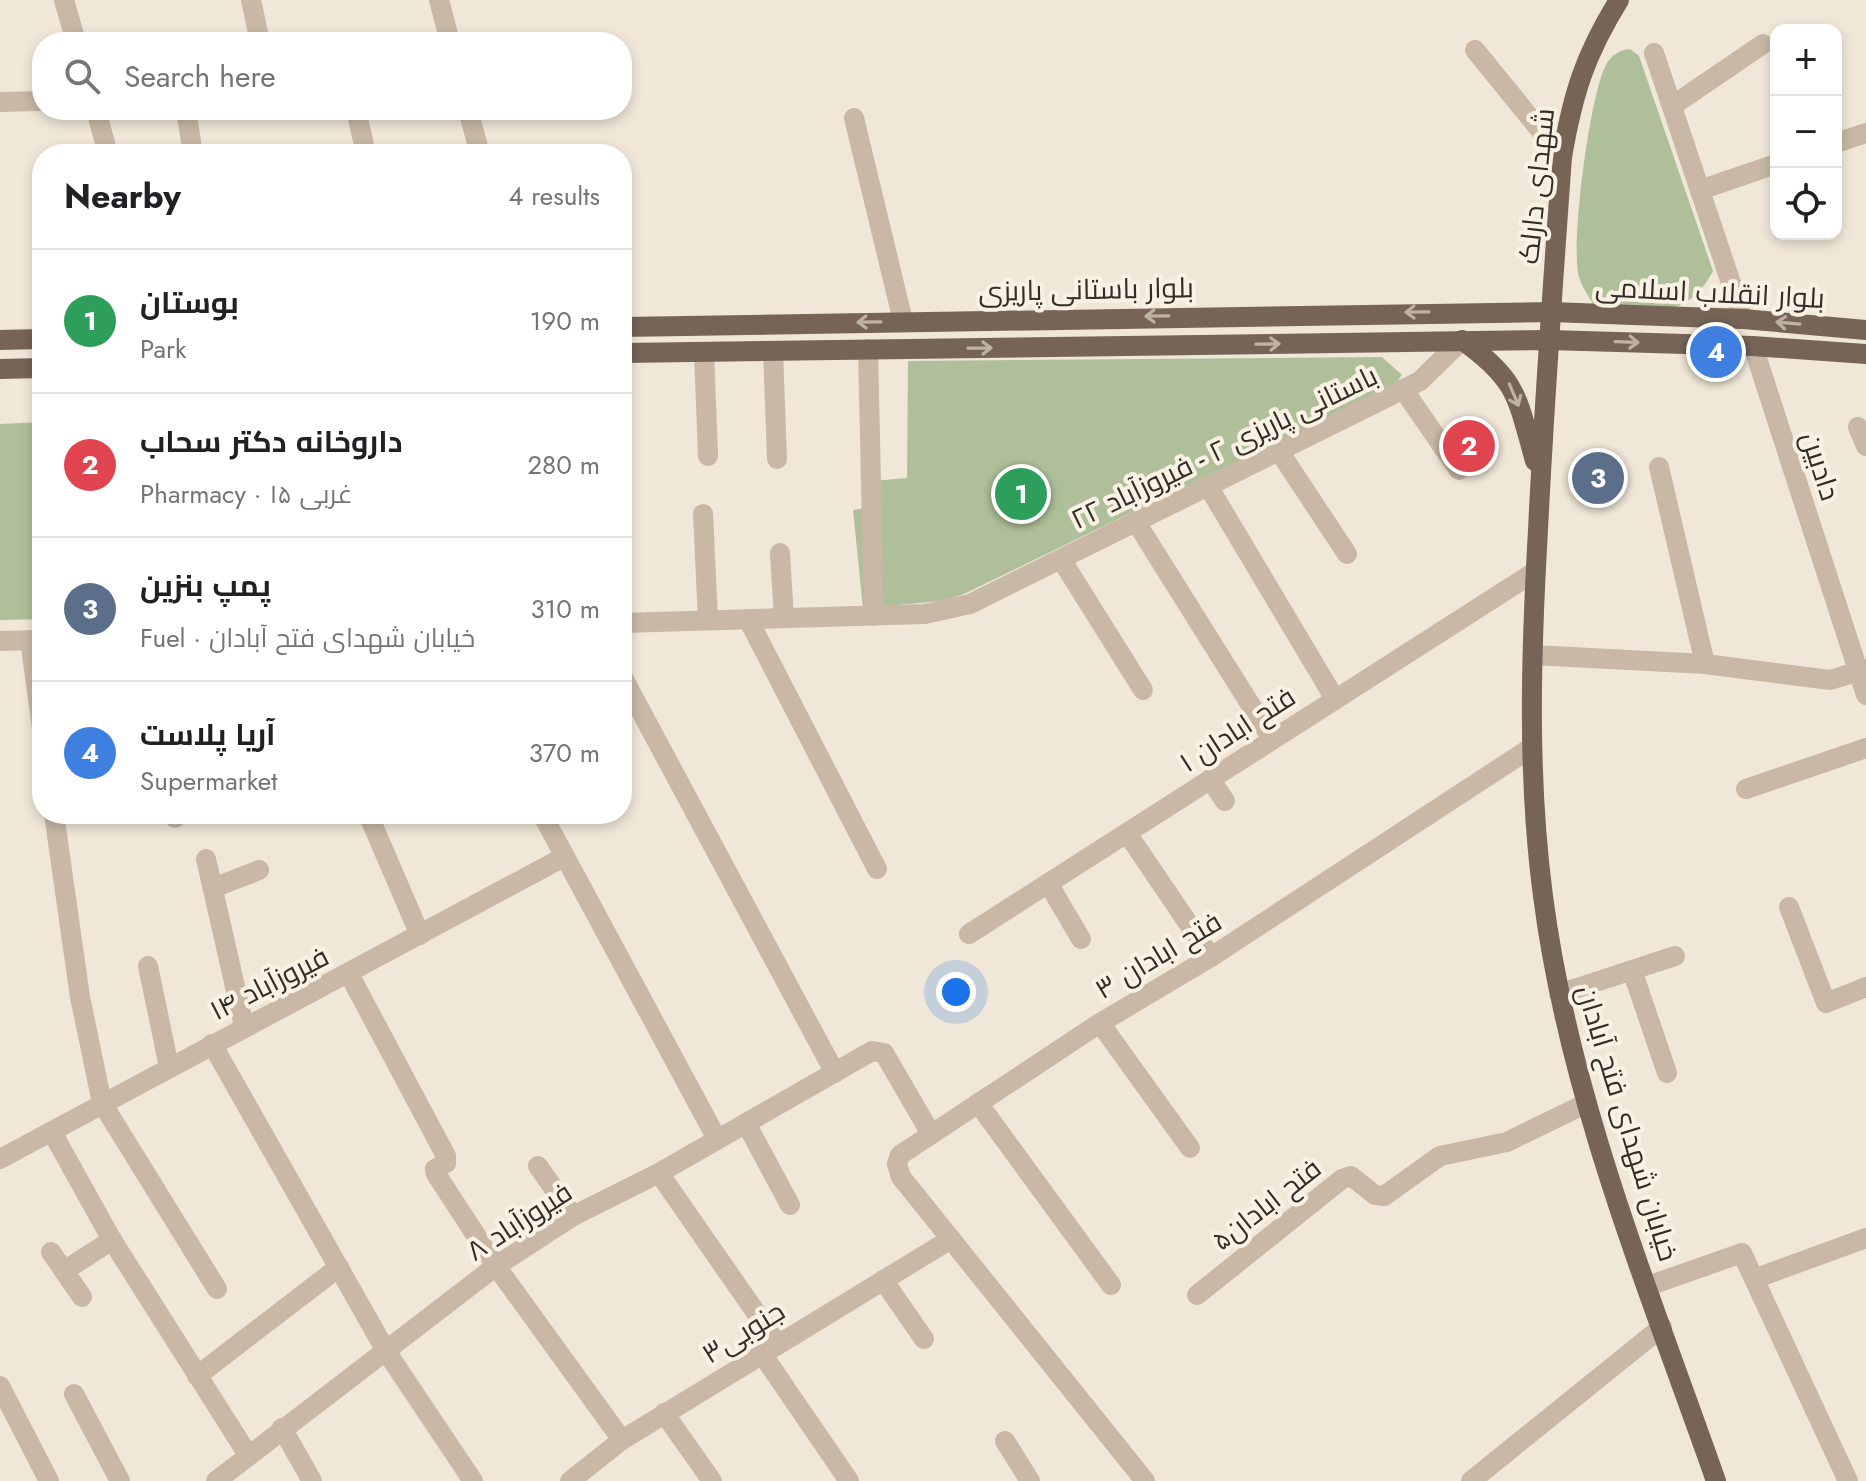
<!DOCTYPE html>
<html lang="en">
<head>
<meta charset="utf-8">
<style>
	:root { --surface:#fff; --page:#f2f2f2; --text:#202124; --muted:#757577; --line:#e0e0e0; --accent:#1a73e8 }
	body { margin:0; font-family:Jost,Cairo,sans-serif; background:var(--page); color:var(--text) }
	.controls { position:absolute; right:24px; top:24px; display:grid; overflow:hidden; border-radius:16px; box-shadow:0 4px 12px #0003 }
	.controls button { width:72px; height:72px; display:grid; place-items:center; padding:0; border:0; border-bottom:2px solid var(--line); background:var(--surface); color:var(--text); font:40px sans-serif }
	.you { position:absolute; left:956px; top:992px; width:28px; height:28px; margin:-20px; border:6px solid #fff; border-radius:50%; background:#1a73e8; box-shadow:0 0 0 12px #1a73e833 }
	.badge { display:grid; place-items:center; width:52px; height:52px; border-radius:50%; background:var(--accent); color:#fff; font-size:26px; font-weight:700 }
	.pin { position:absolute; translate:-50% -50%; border:4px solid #fff; box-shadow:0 2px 8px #0006 }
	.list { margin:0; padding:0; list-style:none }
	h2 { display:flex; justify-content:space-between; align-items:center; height:104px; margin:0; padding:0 32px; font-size:34px }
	h2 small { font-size:26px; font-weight:400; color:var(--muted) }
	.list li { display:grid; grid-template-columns:52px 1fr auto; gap:24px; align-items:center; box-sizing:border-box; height:144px; padding:0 32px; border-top:2px solid var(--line) }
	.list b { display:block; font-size:30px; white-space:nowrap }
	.list p { margin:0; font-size:26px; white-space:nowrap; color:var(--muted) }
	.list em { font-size:26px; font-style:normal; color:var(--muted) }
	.icon { flex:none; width:44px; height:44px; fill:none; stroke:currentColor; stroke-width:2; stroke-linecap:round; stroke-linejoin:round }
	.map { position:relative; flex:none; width:1866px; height:1481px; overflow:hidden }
	.search { position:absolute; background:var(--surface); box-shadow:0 4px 12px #0003; left:32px; top:32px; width:600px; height:88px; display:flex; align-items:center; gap:20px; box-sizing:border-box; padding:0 28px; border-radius:32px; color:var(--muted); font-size:30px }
	.panel { position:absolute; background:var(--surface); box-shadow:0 4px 12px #0003; left:32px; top:144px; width:600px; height:680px; border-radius:32px }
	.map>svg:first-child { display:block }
	.park { fill:#afbf99 }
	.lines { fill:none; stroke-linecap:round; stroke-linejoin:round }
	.minor { stroke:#c8b8a5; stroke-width:20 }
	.major { stroke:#766457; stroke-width:20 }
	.oneway { stroke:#beb2a5 }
	.labels { text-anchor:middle; stroke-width:8; stroke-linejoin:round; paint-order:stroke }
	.street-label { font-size:28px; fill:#342c26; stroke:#f8f1e4 }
</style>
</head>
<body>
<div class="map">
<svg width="1866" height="1481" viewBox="0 0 1866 1481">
	<rect width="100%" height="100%" fill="#f0e7d8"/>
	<g class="park">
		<path d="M1630,49L1639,56L1713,271C1686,323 1646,311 1596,309C1591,299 1582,288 1579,277C1570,246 1590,93 1606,65C1611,55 1620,50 1630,49Z"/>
		<polygon points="1382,357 1402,375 1394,385 964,594 941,601 863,608 853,510 874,507 873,481 907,478 908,361"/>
		<polygon points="42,422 42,619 0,620 0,424"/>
	</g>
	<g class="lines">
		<g class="minor">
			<polyline points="64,0 76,42"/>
			<polyline points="251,0 260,42"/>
			<polyline points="439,0 450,42"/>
			<polyline points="1475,50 1562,157"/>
			<polyline points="1654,53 1743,319"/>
			<polyline points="0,102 42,101"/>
			<polyline points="1672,106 1763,44"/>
			<polyline points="96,110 108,154"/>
			<polyline points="186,110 193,154"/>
			<polyline points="356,110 366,154"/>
			<polyline points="468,110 480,154"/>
			<polyline points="854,118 903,321"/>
			<polyline points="1836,143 1866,133"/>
			<polyline points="1700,190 1776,164"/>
			<polyline points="1753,346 1866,695"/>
			<polyline points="868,349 874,616"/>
			<polyline points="773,351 777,459"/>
			<polyline points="704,352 708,456"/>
			<polyline points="1403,389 1459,470"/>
			<polyline points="1858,427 1866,446"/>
			<polyline points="1279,451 1347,554"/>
			<polyline points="1659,467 1705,664"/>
			<polyline points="1208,486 1335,699"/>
			<polyline points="703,514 708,620"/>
			<polyline points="1136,522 1272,739"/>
			<polyline points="780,553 784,618"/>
			<polyline points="1061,559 1143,690"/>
			<polyline points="748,619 877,869"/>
			<polyline points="622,623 925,614 970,604 1420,381 1462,340"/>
			<polyline points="30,640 42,728"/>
			<polyline points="0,641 40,640"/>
			<polyline points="1533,655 1705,664 1830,680 1866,669"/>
			<polyline points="622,676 835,1073"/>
			<polyline points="1210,779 1225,801"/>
			<polyline points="1746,789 1866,748"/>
			<polyline points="54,814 80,997 102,1103 217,1289"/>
			<polyline points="174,814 175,818"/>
			<polyline points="368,814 420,935"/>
			<polyline points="542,814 717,1139"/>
			<polyline points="1127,833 1211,957"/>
			<polyline points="206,859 244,1026"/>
			<polyline points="1048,883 1081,939"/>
			<polyline points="213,888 259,870"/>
			<polyline points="1789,907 1826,1003 1866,987"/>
			<polyline points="969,934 1536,571"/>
			<polyline points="148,966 169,1067"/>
			<polyline points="1632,970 1667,1073"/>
			<polyline points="349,974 446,1156 446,1163 435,1169 436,1174 496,1266 622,1440"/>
			<polyline points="1559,994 1675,956"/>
			<polyline points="1100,1023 1190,1148"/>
			<polyline points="212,1044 386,1351 473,1481"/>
			<polyline points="978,1103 1111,1285"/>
			<polyline points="746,1123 790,1205"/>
			<polyline points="52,1132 112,1240 248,1455"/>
			<polyline points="0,1159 564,857"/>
			<polyline points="538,1166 573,1216"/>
			<polyline points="659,1173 777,1343"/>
			<polyline points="51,1252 82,1297"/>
			<polyline points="64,1271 112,1240"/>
			<polyline points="1754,1279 1866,1238"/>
			<polyline points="883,1280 924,1339"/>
			<polyline points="1648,1286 1742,1253 1848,1481"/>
			<polyline points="1197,1295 1342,1179 1351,1176 1375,1195 1384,1196 1440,1156 1507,1142 1587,1103"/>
			<polyline points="762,1354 849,1481"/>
			<polyline points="197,1376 339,1267"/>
			<polyline points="0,1386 49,1481"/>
			<polyline points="74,1394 120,1481"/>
			<polyline points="664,1413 712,1481"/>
			<polyline points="282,1428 312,1481"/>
			<polyline points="1005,1441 1030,1481"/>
			<polyline points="216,1481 496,1266 573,1216 659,1173 872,1051 884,1053 931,1134"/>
			<polyline points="570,1481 622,1440 951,1239"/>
			<polyline points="1145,1481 901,1177 897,1164 900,1155 1100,1023 1211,957 1532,747"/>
			<polyline points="1471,1481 1662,1327"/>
		</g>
		<g class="major">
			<path d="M1619,0C1585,55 1573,93 1562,157C1553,281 1544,405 1538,530C1531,651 1527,775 1543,896C1569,1098 1649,1290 1716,1481"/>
			<polyline points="622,327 1551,312 1743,319 1866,330"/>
			<polyline points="0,340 42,339"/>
			<path d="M1462,340C1518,380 1517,397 1535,461"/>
			<polyline points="622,353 1549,340 1753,346 1866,354"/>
			<polyline points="0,369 42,368"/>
		</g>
	</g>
	<defs><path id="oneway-shaft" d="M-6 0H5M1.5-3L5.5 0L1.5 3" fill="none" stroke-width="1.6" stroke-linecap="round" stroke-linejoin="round" transform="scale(2)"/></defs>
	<g class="oneway">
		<use href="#oneway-shaft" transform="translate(1417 312) rotate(179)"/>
		<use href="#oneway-shaft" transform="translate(1157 316) rotate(179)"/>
		<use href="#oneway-shaft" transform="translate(869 322) rotate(179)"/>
		<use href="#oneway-shaft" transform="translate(1788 323) rotate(-175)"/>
		<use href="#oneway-shaft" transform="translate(1627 342) rotate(2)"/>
		<use href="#oneway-shaft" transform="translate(1268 344) rotate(-1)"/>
		<use href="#oneway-shaft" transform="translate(980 348) rotate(-1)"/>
		<use href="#oneway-shaft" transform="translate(1514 395) rotate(67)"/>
	</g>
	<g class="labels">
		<g class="street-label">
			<text transform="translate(1536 186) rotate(-84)" y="10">شهدای دارلک</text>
			<text transform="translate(1086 289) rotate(-1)" y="10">بلوار باستانی پاریزی</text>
			<text transform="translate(1710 292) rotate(3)" y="10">بلوار انقلاب اسلامی</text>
			<text transform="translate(1224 447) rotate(-26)" y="10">باستانی پاریزی ۲ - فیروزآباد ۲۲</text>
			<text transform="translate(1821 466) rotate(72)" y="10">دادبین</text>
			<text transform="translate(1237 729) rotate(-33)" y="10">فتح ابادان ۱</text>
			<text transform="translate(1158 955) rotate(-31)" y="10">فتح ابادان ۳</text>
			<text transform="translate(269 983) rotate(-27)" y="10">فیروزآباد ۱۴</text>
			<text transform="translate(1628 1123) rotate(73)" y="10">خیابان شهدای فتح آبادان</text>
			<text transform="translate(1266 1204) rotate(-38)" y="10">فتح ابادان۵</text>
			<text transform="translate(519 1221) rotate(-33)" y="10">فیروزآباد ۸</text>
			<text transform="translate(743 1332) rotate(-32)" y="10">جنوبی۳</text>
		</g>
	</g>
</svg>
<div class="controls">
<button>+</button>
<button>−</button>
<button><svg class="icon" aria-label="locate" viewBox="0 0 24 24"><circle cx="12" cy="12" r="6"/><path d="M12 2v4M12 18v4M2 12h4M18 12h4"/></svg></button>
</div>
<div class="you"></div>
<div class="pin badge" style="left:1021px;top:494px;background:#2e9e5b">1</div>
<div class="pin badge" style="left:1469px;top:446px;background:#e0444e">2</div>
<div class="pin badge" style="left:1598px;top:478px;background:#5c6f8a">3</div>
<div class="pin badge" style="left:1716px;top:352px;background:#3f7fe0">4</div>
<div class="search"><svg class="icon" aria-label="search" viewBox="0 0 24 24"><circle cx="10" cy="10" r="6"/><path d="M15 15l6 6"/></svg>Search here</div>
<section class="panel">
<h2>Nearby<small>4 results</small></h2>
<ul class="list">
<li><span class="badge" style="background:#2e9e5b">1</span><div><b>بوستان</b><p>Park</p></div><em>190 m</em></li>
<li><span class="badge" style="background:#e0444e">2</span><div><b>داروخانه دکتر سحاب</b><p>Pharmacy · غربی ۱۵</p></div><em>280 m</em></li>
<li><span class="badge" style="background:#5c6f8a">3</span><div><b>پمپ بنزین</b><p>Fuel · خیابان شهدای فتح آبادان</p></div><em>310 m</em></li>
<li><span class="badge" style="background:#3f7fe0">4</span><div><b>آریا پلاست</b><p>Supermarket</p></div><em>370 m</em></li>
</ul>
</section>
</div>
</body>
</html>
